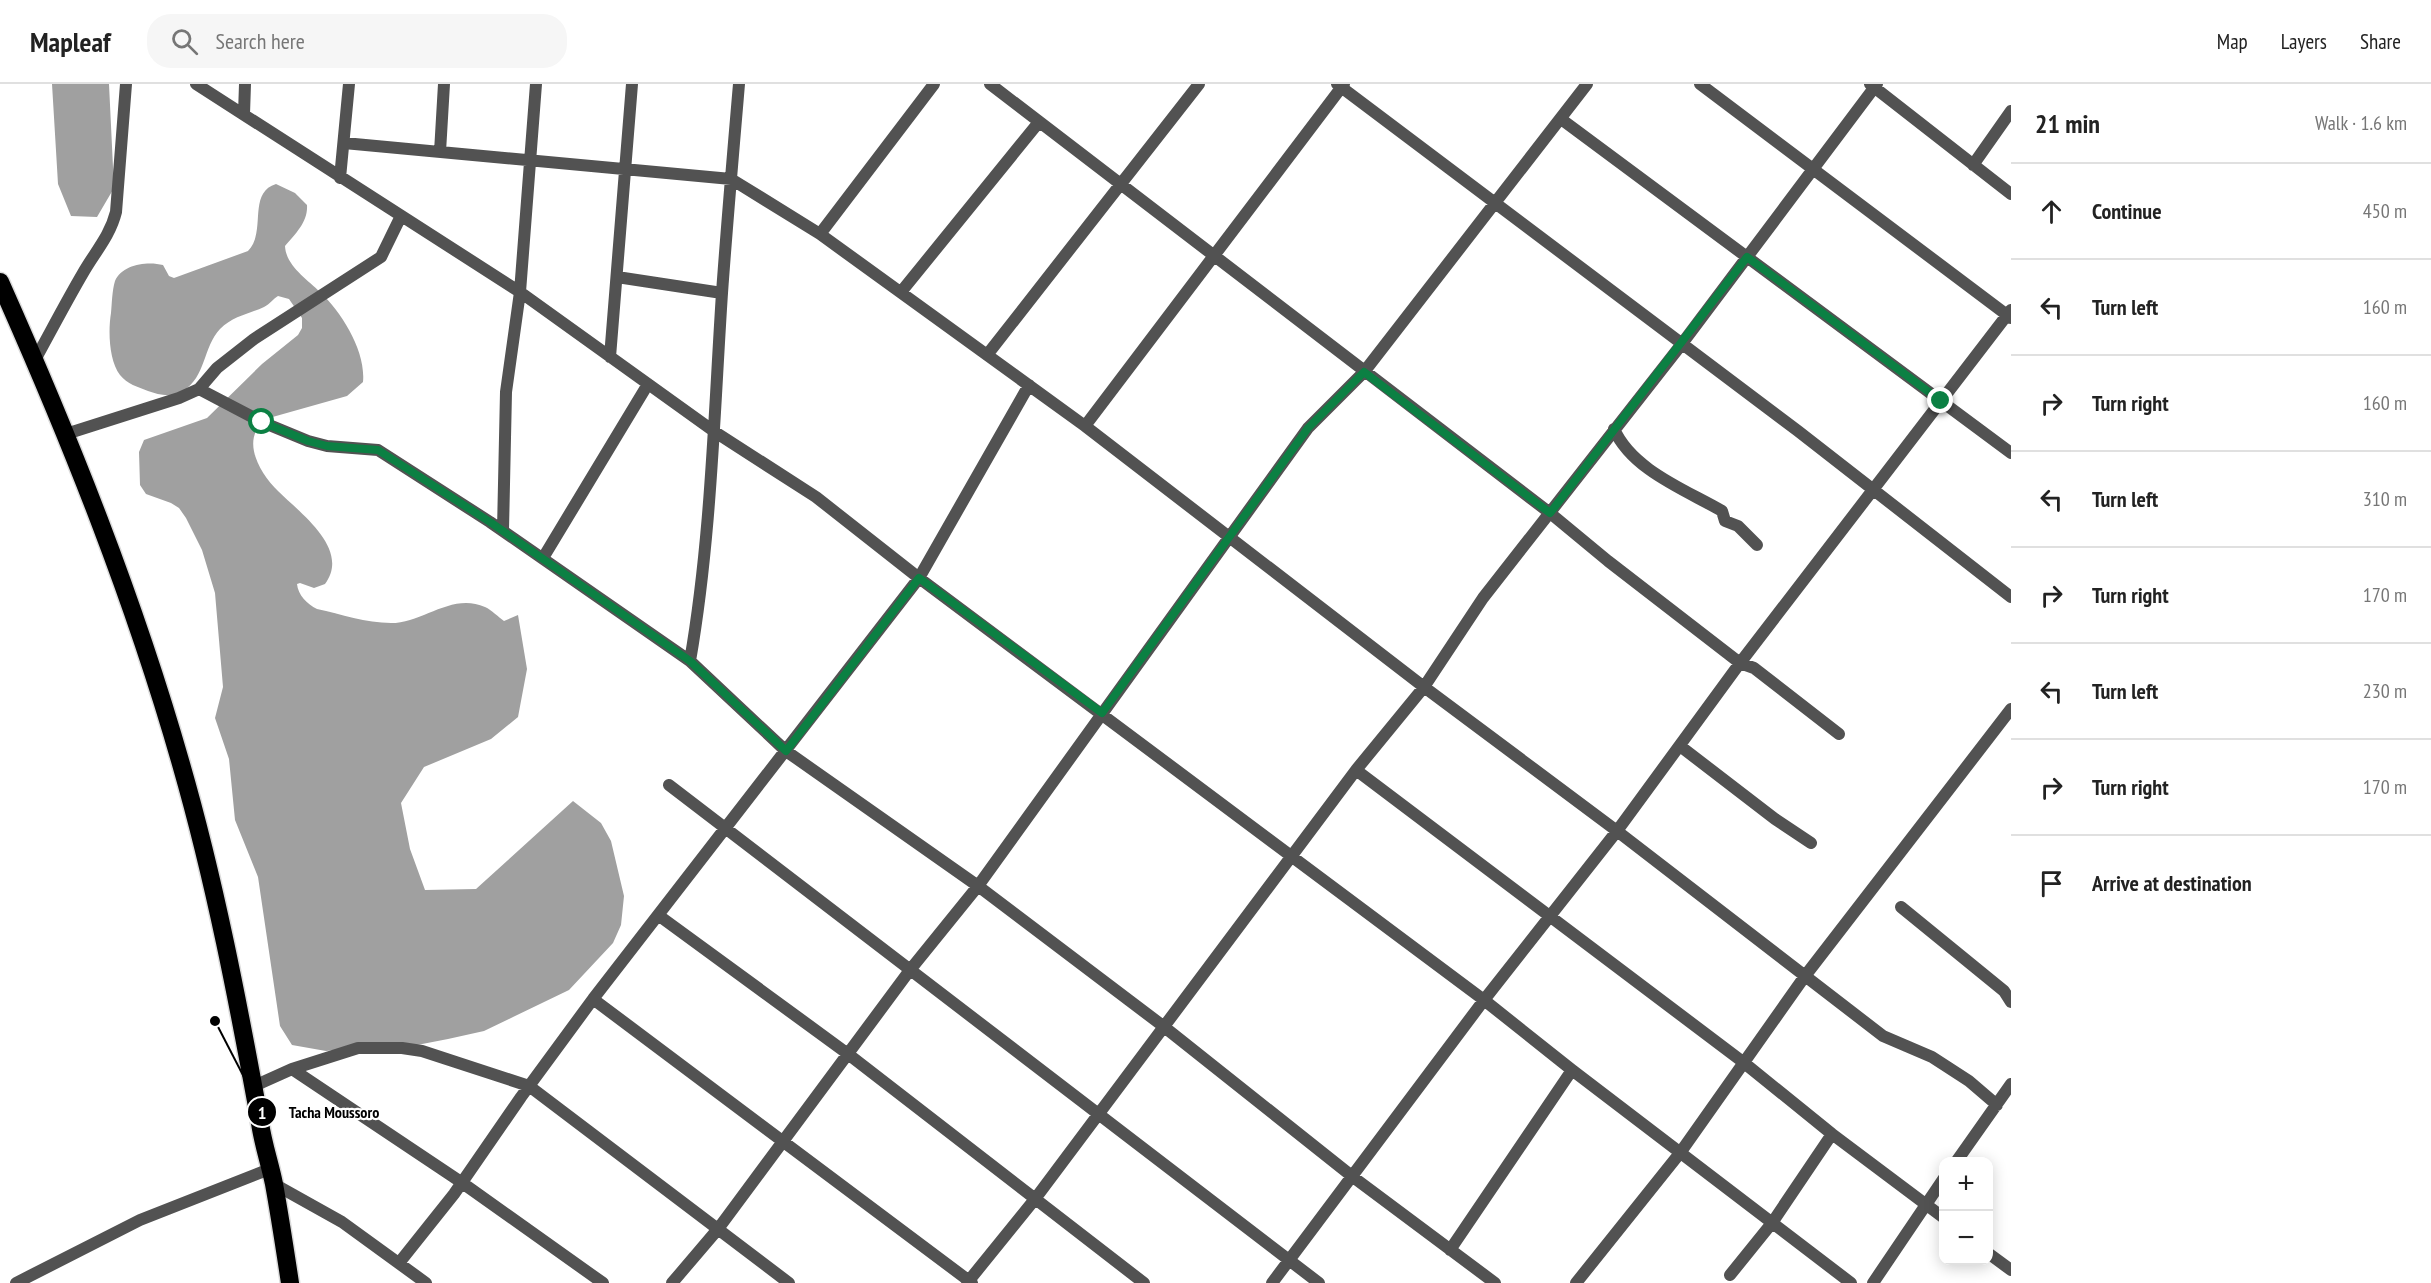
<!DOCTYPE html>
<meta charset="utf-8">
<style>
:root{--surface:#fff;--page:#f6f6f6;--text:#222;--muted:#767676;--line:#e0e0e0}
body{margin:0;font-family:"PT Sans Narrow",sans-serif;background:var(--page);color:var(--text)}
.controls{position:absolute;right:18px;bottom:18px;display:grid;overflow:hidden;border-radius:12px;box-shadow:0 3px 15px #0003}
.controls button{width:54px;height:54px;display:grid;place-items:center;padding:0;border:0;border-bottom:2px solid var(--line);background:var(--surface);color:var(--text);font:30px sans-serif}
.stop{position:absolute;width:18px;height:18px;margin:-14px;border:4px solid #0b8043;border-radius:50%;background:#fff}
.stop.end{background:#0b8043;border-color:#fff;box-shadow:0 2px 6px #0008}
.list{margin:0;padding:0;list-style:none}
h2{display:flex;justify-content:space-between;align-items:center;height:78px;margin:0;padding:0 24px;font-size:26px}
h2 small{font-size:20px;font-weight:400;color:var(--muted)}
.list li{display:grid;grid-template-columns:39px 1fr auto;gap:18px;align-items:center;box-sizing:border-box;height:96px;padding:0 24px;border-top:2px solid var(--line)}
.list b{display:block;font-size:22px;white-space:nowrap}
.list em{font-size:20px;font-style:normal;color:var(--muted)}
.icon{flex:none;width:33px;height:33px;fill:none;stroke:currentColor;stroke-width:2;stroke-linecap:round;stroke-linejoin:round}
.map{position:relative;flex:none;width:2011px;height:1199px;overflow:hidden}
header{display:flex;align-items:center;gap:36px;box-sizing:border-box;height:84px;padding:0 30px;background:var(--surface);border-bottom:2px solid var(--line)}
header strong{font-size:28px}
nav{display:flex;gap:33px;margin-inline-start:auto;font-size:21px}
.search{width:420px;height:54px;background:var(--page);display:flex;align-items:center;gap:15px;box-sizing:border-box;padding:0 21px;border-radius:24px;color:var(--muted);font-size:22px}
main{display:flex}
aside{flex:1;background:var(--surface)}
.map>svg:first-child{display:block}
.water{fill:#a0a0a0}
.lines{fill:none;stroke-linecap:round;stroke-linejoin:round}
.highway-casing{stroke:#dbdbdb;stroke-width:21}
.minor{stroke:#525252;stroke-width:12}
.highway{stroke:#000;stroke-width:18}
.route{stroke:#0b8043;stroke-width:8}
.leader{fill:none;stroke:#000;stroke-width:2}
.callout-dot{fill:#000;stroke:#fff;stroke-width:2}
.mark-label{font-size:18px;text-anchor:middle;font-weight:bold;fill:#fff}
.callout-label{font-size:16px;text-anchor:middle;font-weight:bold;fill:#000;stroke:#fff;stroke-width:4.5;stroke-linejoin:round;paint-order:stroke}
</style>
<header>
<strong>Mapleaf</strong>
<div class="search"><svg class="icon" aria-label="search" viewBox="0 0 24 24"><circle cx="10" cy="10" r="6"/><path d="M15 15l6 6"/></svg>Search here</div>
<nav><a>Map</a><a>Layers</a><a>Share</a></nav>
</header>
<main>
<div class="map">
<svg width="2011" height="1199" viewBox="0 0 2011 1199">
<rect width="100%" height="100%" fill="#fff"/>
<path class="water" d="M52 0H109L114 104 97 133 71 132 58 100Z
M276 100 295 109 307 121C308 138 296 149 285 162 286 182 307 195 320 208 342 229 366 267 363 298L347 312 269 334C238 352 259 389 278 407 300 429 351 465 325 500L314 504 300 499 297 500C298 511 307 520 317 525 341 530 366 539 391 539 423 539 452 508 485 523 492 526 498 533 504 537L518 531 527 585 518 633 491 655 424 683 401 719 410 765 425 806 476 805 573 717 601 739 611 757 624 812 621 841 613 859 569 906 484 947 448 955 417 961 362 963 326 967 292 961 280 942 258 793 235 736 229 675 215 634 223 603 215 509 202 466 186 434 179 424 171 419 146 410 140 401 139 368 144 356 207 334 262 280 298 251 302 244V234L289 215 278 212C273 215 270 220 264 223 249 230 233 232 220 245 203 263 206 293 183 307 172 314 159 311 148 307 138 303 127 300 120 291 109 277 108 247 111 229 112 219 112 207 115 197 122 180 148 177 163 181L169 192 174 194 248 167C267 148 247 109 276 100Z"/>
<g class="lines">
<defs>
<path id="highway" d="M0 198C70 355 134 515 181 680 215 798 238 918 260 1039 263 1060 270 1080 274 1100 280 1133 285 1166 290 1199"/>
</defs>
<use href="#highway" class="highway-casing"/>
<path class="minor" d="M196 0 520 208 715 348 816 413 919 494 1484 916 1572 986 1851 1199
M739 0C733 70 727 139 722 209 714 331 711 456 690 577L786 667 978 802 1163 942 1353 1093 1495 1199
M990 0 1550 429 1608 477 1740 579 1754 584 1839 650
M1337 0 1798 347 2011 513
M1700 0 2011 234
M1870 0 2011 110
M244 30 245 0
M1561 35 2011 369
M344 59 731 95 820 150 1085 342 1424 603 1617 747 1883 952 1932 973 1969 997 1997 1021
M440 68 444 0
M1973 81 2011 27
M340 94 349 0
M820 150 934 0
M617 193 722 209
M901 208 1039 38
M987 271 1199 0
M610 273 632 0
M35 276C51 247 66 218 83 189 95 168 110 152 116 128L126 0
M199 305 262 338 308 357 327 362 378 366 490 438 690 577
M1085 342 1344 0
M1614 345C1632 386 1686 406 1722 427L1725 437 1738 442 1757 461
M66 350 179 314 199 305 217 284 254 255 381 173 401 132
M503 446 506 308 520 208 536 0
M543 474 648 300
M1680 662 1775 735 1811 759
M1356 686 1743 978 1832 1050 1944 1134
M669 701 1319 1199
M1901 823 2004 907 2011 918
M658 831 848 970 1144 1199
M593 915 972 1199
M292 985 358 964H402L422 967 529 1002 789 1199
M254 1002 292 985 461 1098 603 1199
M1956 1078 2011 1000
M274 1100 342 1138 426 1199
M1450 1166 1572 986
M1988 1169 2011 1186
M399 1179 454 1110 521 1013 593 915 919 494 1029 301
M1730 1191 1772 1139 1832 1050
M16 1199 140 1136 262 1088
M672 1199 718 1145 910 886 978 802 1308 344 1364 288 1587 0
M967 1199 1035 1115 1356 686 1424 603 1483 514 1681 261 1877 0
M1272 1199 1484 916 1617 747 1740 579 2011 226
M1576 1199 1680 1069 1805 892 2011 625
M1873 1199 1944 1094"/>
<use href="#highway" class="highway"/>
</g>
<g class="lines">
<path class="route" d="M262 338 308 357 327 362 378 366 490 438 690 577 786 667 919 494 1102 629 1308 344 1364 288 1550 429 1747 173 1941 317"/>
</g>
<path class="leader" d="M215 937L262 1028"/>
<g class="callout-dot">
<circle cx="215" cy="937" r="6"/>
<circle cx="262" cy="1028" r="15"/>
</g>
<g class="mark-label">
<text x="262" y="1035">1</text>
</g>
<g class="callout-label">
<text x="334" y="1034">Tacha Moussoro</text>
</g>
</svg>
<div class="controls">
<button>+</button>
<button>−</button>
</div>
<div class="stop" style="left:262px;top:338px"></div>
<div class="stop end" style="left:1941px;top:317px"></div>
</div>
<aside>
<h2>21 min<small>Walk · 1.6 km</small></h2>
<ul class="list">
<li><svg class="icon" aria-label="ahead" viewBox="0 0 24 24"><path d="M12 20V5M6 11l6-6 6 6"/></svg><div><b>Continue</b></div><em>450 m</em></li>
<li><svg class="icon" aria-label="left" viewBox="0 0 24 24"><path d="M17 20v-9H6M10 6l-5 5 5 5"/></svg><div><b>Turn left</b></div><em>160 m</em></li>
<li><svg class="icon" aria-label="right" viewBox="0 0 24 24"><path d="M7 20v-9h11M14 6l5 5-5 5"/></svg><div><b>Turn right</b></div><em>160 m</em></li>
<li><svg class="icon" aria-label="left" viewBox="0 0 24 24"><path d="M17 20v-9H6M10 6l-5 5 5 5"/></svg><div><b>Turn left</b></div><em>310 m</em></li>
<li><svg class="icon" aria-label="right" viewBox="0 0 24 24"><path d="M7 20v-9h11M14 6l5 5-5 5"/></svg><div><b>Turn right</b></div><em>170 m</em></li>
<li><svg class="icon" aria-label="left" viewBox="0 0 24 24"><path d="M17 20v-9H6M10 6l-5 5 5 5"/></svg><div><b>Turn left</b></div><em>230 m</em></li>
<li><svg class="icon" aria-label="right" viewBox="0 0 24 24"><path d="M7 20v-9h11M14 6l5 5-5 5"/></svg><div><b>Turn right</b></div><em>170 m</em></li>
<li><svg class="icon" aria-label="arrive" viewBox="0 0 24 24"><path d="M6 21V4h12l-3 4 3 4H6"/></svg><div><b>Arrive at destination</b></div></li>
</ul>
</aside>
</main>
